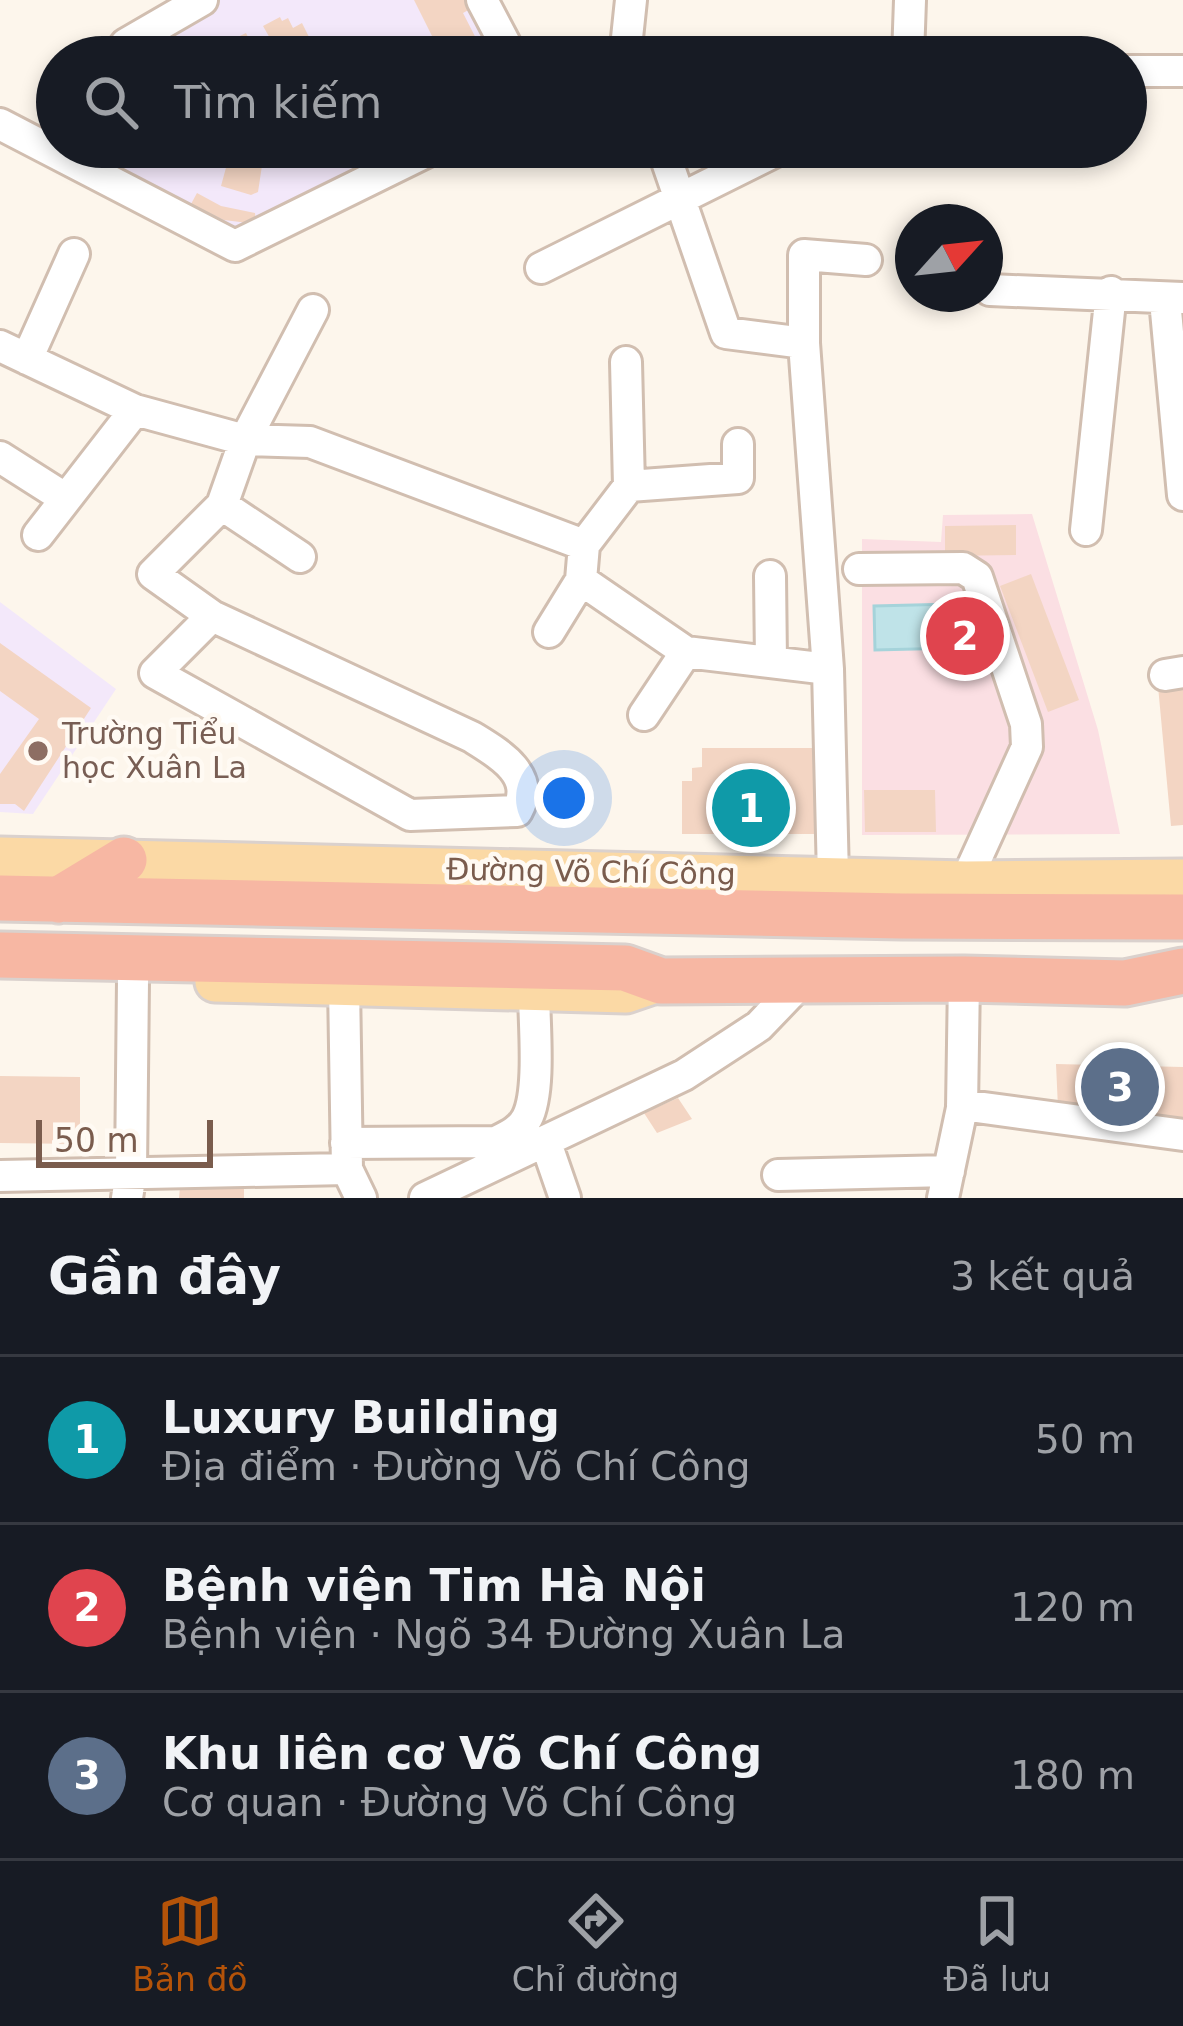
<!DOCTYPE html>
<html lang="vi">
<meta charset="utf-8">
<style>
:root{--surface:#171b24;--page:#242831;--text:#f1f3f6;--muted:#9ea1a6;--line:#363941;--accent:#b45309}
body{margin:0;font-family:"DejaVu Sans",sans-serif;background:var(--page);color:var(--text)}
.compass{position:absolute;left:895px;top:204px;width:108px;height:108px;border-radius:50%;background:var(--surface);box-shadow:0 6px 18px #0003;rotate:63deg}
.scale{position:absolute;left:36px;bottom:30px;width:177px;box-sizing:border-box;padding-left:12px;border:6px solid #7a5c4d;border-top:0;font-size:33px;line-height:42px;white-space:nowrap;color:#7a5c4d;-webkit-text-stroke:9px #fffaf3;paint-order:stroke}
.you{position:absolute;left:564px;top:798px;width:42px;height:42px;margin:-30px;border:9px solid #fff;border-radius:50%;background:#1a73e8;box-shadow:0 0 0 18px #1a73e833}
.badge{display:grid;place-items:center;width:78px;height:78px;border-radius:50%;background:var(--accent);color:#fff;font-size:39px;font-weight:700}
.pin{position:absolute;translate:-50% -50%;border:6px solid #fff;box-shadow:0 3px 12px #0006}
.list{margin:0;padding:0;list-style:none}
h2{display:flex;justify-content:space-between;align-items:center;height:156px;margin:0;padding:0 48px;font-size:51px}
h2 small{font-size:39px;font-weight:400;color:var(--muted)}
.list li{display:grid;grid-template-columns:78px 1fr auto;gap:36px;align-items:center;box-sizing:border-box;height:168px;padding:0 48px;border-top:3px solid var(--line)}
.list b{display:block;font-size:45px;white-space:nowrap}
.list p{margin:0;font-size:39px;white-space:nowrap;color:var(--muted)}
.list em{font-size:39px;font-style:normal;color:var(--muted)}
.icon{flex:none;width:66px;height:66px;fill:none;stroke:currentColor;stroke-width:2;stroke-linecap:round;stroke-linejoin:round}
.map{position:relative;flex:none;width:1183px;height:1198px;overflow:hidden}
.search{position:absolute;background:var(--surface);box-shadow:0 6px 18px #0003;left:36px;right:36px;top:36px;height:132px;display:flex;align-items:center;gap:30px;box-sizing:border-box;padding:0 42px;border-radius:66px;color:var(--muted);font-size:45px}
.sheet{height:660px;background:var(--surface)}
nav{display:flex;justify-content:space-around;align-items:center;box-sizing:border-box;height:168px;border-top:3px solid var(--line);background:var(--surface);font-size:33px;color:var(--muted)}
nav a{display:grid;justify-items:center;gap:6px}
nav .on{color:var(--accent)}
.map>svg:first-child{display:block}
.education{fill:#f3e8fa}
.medical{fill:#fbdfe3}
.water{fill:#bfe3e8;stroke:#a5d3da;stroke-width:3}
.building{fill:#f3d5c3}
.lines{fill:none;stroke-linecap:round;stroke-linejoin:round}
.minor-casing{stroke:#d1beb0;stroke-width:36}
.major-casing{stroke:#dad1cd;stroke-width:45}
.highway-casing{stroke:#dad1cd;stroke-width:51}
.minor{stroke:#fff;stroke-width:30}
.major{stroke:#fbd9a5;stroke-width:39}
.highway{stroke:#f7b7a3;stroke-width:45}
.education-dot{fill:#8d6e63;stroke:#fffaf3;stroke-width:4.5}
.labels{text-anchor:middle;stroke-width:9;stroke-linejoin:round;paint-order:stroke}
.education-label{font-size:30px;fill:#785e54;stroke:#fffaf3;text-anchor:start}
.street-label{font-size:30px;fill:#7a5c4d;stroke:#fffaf3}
</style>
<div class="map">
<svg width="1183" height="1198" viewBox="0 0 1183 1198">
<rect width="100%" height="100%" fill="#fdf6ec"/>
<path class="education" d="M212 0H474L503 57H121Z
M72 147H413L238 235Z
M0 602 116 689 33 814 0 812Z"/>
<path class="medical" d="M1032 514 1098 730 1120 834 862 835V539L941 542 943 515Z"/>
<path class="water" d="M954 604 955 648 875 650 874 606Z"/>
<path class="building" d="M414 0H469L472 8 463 13 485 56 496 50 499 57H431L440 52Z
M280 17 282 21 288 18 293 28 302 23 319 57H231L225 43 246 33 254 49 271 40 263 26Z
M74 147H118L109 165Z
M217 147H303L307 156 290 165 283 151 263 159 258 192 251 195 221 186 227 164Z
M197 193 221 206 255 213 256 224 224 220 191 204Z
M1016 525V555L945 556V526Z
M1031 574 1079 700 1048 712 1000 586Z
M0 643 91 708 24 811 15 804H0V774L39 719 0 691Z
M1183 684V825L1171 826 1158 686Z
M702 748H819L820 834H682V781H692V768L702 767Z
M864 790H935L936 832H865Z
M1056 1064 1183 1067V1123L1058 1108Z
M0 1076 80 1077V1144L0 1143Z
M678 1098 692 1119 657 1133 644 1113Z
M214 1182 244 1183V1198H179L180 1187 213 1188Z"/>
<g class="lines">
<defs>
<path id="minor" d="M482 0 512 57
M116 57 126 44 202 0
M625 57 631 0
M908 57 910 0
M1126 71H1183
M0 124 235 246 436 147
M662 147 726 333 804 343 828 669
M541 268 784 147
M990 290 1183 298
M1165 300 1183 495
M804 343V255L866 260
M0 346 135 410 245 440 310 442 584 545 581 580 686 652 828 669 833 878
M27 359 74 254
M626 362 629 486
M0 457 63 497
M222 505 300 557
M1086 530 1111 292
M38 535 135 410
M584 545 629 486 738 478V444
M859 569 963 568 977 577 1026 724 1027 747 966 881
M770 576 771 662
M212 616 472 737C498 753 537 775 517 811L410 815 155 673 212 616 153 574 222 505 245 440 313 310
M549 632 581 580
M1165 675 1183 672
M644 715 686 652
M344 985 347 1169 361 1198
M962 1105 1183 1135
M346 1143 496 1142C508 1136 520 1131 527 1118 541 1091 534 1023 534 991
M546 1143 565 1198
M778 1175 949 1171
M0 1176 347 1169
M127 1198 131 1172 133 980
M425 1198 684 1075 759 1026 804 979
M943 1198 962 1108 964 979"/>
<path id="major" d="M0 857 966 881 1183 879
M215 982 626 993 661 981"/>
<path id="highway" d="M0 898 902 916 1183 917
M58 900 124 860
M0 955 625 968 661 981 964 979 1125 983 1183 971"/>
</defs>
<use href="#minor" class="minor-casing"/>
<use href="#major" class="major-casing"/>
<use href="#highway" class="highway-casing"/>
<use href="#minor" class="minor"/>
<use href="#major" class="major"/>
<use href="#highway" class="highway"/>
</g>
<circle class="education-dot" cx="38" cy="751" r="12"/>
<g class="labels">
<g class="education-label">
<text x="62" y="744">Trường Tiểu<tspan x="62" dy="34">học Xuân La</tspan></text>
</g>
<g class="street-label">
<text transform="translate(591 872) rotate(1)" y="10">Đường Võ Chí Công</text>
</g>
</g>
</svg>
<svg class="compass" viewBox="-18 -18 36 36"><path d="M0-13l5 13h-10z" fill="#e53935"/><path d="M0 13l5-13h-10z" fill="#9ea1a6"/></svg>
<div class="scale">50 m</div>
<div class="you"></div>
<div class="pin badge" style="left:751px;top:808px;background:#0f9aa8">1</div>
<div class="pin badge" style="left:965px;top:636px;background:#e0444e">2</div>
<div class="pin badge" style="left:1120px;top:1087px;background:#5c6f8a">3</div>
<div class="search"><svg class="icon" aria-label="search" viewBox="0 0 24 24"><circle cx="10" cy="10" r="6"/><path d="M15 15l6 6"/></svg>Tìm kiếm</div>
</div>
<section class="sheet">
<h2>Gần đây<small>3 kết quả</small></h2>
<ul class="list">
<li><span class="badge" style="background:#0f9aa8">1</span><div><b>Luxury Building</b><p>Địa điểm · Đường Võ Chí Công</p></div><em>50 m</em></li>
<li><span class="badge" style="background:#e0444e">2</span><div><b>Bệnh viện Tim Hà Nội</b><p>Bệnh viện · Ngõ 34 Đường Xuân La</p></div><em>120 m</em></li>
<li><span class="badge" style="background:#5c6f8a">3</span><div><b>Khu liên cơ Võ Chí Công</b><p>Cơ quan · Đường Võ Chí Công</p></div><em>180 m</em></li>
</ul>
</section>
<nav>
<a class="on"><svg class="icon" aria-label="map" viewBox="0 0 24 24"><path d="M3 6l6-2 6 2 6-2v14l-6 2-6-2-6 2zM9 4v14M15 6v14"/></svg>Bản đồ</a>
<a><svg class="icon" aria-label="directions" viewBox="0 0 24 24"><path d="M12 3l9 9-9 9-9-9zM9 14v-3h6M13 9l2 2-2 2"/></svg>Chỉ đường</a>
<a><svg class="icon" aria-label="saved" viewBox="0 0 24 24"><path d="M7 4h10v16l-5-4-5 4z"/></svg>Đã lưu</a>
</nav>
